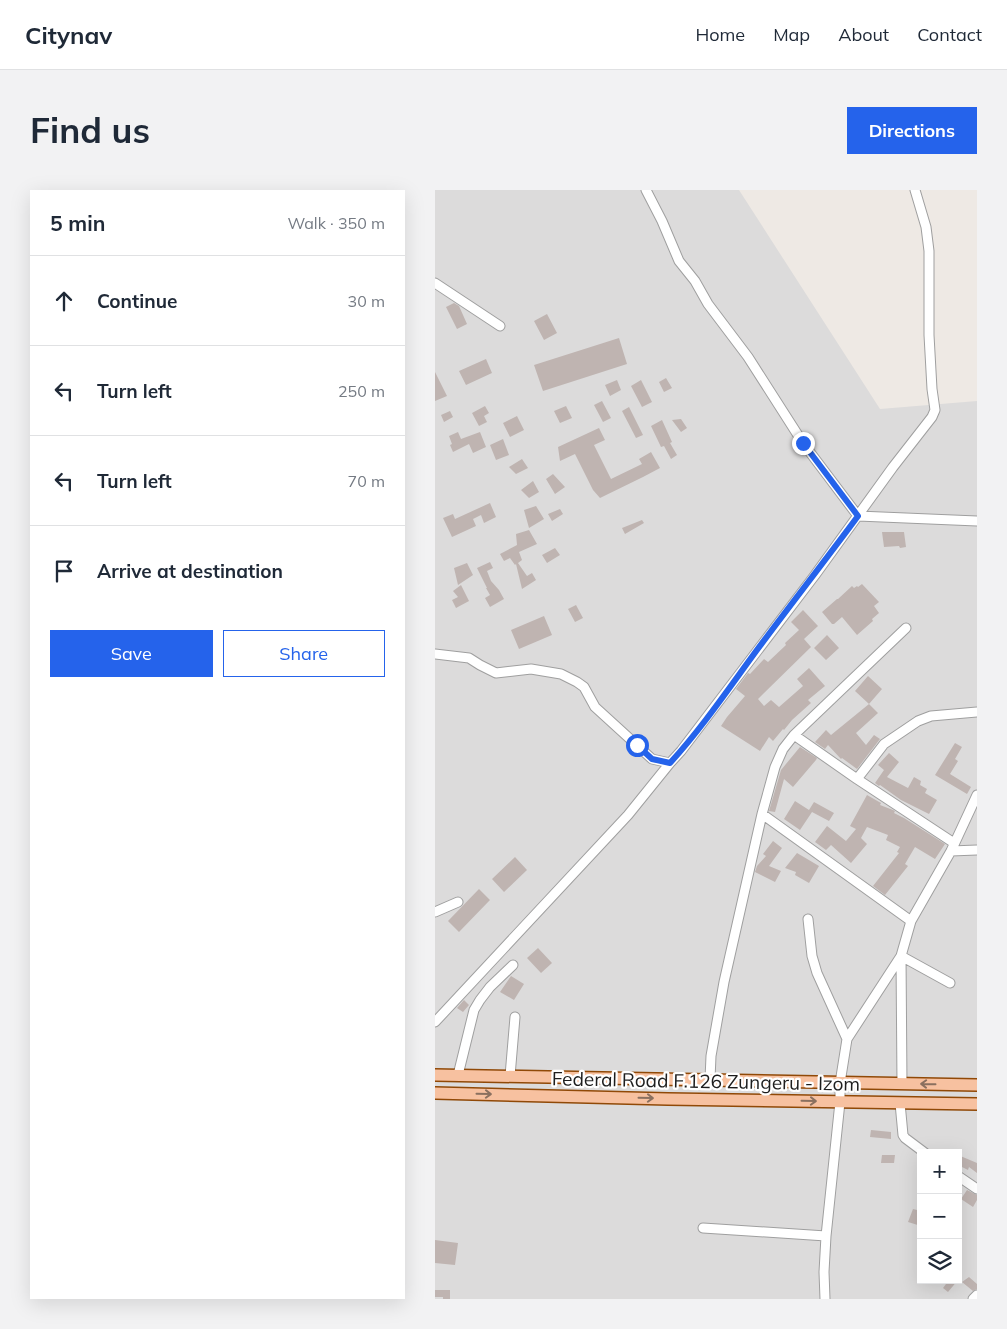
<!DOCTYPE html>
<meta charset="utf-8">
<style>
:root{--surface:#fff;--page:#f2f2f3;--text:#1f2937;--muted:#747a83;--line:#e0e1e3;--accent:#2563eb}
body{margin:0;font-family:Mulish,sans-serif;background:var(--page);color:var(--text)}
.controls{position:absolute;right:15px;bottom:15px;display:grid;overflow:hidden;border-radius:0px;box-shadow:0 5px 20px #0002}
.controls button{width:45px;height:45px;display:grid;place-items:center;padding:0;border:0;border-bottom:1px solid var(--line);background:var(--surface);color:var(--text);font:25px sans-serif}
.stop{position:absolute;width:15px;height:15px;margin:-11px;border:4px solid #2563eb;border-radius:50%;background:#fff}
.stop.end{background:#2563eb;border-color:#fff;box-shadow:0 1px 5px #0008}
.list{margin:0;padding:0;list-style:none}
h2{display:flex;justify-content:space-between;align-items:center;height:65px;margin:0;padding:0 20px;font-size:21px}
h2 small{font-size:16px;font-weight:400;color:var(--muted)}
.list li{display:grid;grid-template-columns:32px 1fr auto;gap:15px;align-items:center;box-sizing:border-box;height:90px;padding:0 20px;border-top:1px solid var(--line)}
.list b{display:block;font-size:19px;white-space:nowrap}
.list em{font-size:16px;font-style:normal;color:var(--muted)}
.actions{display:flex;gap:10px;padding:15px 20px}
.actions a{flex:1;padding:11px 0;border:1px solid var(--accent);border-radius:0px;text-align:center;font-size:18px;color:var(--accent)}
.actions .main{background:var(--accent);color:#fff}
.icon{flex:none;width:28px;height:28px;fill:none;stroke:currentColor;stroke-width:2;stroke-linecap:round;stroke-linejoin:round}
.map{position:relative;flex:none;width:542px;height:1109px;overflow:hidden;border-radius:0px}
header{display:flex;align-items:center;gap:30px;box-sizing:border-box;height:70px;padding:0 25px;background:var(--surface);border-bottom:1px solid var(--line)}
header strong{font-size:24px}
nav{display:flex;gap:28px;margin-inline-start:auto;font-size:18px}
.intro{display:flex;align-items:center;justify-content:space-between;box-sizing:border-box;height:120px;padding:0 30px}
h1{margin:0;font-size:35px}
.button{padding:12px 22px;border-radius:0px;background:var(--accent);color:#fff;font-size:18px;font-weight:700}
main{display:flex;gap:30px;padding:0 30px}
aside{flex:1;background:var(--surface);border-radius:0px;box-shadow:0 5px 20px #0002}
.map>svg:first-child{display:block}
.residential{fill:#dcdbdb;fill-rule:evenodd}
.building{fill:#bfb4b1}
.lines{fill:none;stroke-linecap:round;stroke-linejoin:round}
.minor-casing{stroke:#9f9f9f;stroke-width:11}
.major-casing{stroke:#904907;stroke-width:14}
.minor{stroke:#fff;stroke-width:9}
.major{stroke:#f7c1a0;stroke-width:11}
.oneway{stroke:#8a705f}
.route{stroke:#2563eb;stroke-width:6}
.labels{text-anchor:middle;stroke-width:4.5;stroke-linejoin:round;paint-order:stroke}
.street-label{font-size:19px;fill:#1e1e1e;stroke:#fff}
</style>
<header>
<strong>Citynav</strong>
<nav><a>Home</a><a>Map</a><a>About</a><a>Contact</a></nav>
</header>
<div class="intro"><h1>Find us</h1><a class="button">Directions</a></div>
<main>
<aside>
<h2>5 min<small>Walk · 350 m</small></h2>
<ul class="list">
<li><svg class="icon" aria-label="ahead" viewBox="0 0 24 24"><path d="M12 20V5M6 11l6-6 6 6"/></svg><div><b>Continue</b></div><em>30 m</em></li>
<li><svg class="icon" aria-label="left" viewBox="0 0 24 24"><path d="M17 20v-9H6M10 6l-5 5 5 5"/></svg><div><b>Turn left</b></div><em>250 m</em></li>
<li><svg class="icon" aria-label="left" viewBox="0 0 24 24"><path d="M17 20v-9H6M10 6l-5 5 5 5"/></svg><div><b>Turn left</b></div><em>70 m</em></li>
<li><svg class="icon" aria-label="arrive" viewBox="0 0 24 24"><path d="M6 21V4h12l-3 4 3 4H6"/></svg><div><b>Arrive at destination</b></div></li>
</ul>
<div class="actions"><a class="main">Save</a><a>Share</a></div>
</aside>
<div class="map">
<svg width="542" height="1109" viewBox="0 0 542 1109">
<rect width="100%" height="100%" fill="#eee9e4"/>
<path class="residential" d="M0 0H304L445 219 542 211V1109H0ZM486 963H523V1090H486Z"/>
<path class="building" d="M19 113 24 116 32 134 22 139 11 117Z
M112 124 122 143 109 150 99 131Z
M184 148 192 174 108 201 99 175Z
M51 169 57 183 31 195 24 181Z
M0 182 12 206 0 211Z
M231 188 237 198 229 202 224 192Z
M182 190 186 200 175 206 170 195Z
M206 190 217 212 207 217 196 196Z
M167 211 176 228 168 232 159 215Z
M50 216 54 223 49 226 52 232 44 236 37 223Z
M131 216 137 228 125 233 119 221Z
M194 217 208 245 201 248 187 221Z
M15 221 18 227 9 232 6 225Z
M82 226 89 240 75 247 68 233Z
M246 229 252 238 246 242 237 230Z
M227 230 237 252 235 253 242 265 236 269 229 256 226 257 216 236Z
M164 238 170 250 159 255 176 289 207 274 204 269 216 262 225 278 208 287 165 308 158 300 140 264 125 271 123 257Z
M23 242 26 249 45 242 51 257 38 263 34 254 18 262 15 255 17 254 14 246Z
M68 249 74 265 61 270 55 255Z
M87 269 93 278 81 284 74 277Z
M118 284 130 297 120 304 111 289Z
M98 291 104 302 94 308 86 300Z
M55 313 61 327 49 333 46 325 38 329 41 336 17 347 8 328 18 324 20 329Z
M101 316 109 329 94 338 89 320Z
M125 319 128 324 117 331 113 324Z
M207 330 209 333 190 344 187 338Z
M94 340 102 354 84 362 87 370 83 373 92 386 97 383 101 390 87 399 81 374 80 375 75 368 69 371 65 364 82 355 81 344Z
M447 342H469L471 357 465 358 464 356 449 357Z
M120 358 125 365 112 373 107 365Z
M55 372 58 378 52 381 56 391 64 400 69 409 55 417 50 408 55 405 51 398H52L42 378Z
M32 373 38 385 23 395 19 378Z
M427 394 444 412 439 416 444 423 437 429 438 431 422 445 407 427 399 434H397L387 422 402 409H403L417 396 419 398 422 396 423 397Z
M26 395 34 411 21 418 17 410 23 407 18 401Z
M141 415 148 428 140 432 133 419Z
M368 420 383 436 369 449 376 457 323 509 329 516 336 510 344 517 368 496 362 489 374 478 390 496 373 510 376 513 357 530 349 540 348 539 338 551 334 547 325 561 286 536 292 527 310 506 301 499 313 483 315 484 329 469 333 472 351 455 350 453 364 440 356 432Z
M109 426 117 445 84 459 76 440Z
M392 445 404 458 391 470 379 458Z
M433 486 447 499 434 514 420 501Z
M434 514 443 523 421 543 431 555 439 545 445 549 422 579 407 568 406 569 393 555 390 559 380 552 391 540 396 545Z
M520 553 527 557 520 569 523 571 515 584 536 597 532 604 500 585Z
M365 557 382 568 381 570 358 597 349 589 340 622 334 621 346 580Z
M454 563 464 572 452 587 473 598 479 587 486 591 485 595 492 599 490 603 502 610 494 624 466 610 445 595 444 596 440 593 449 580 443 575Z
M432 605 446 613 445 615 458 620 460 621 459 623 469 628 510 654 500 669 480 657 470 674 473 676 450 705 438 696 464 663 462 662 465 657 451 650 453 645 432 637 426 648 432 654 416 673 396 655 391 660 380 652 392 636 411 651 421 639 415 636Z
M360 611 374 620 379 612 399 623 394 631 377 622 365 640 349 629Z
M338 651 347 658 334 676 346 681 340 692 320 682 322 676 331 666 328 664Z
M362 663 384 676 374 693 360 685 361 682 350 678Z
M80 667 92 680 69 702 57 689Z
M44 699 55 710 24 742 13 731Z
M103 758 117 773 106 783 92 768Z
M76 786 89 794 79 810 65 802Z
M29 810 34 815 28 822 22 818Z
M436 940 456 942V949L435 947Z
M447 965H460L459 973H446Z
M523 965 542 973V983L534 977 533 980 523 975Z
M532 1000 542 1005V1010L538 1017 526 1009Z
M478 1019 486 1021V1036L473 1032Z
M0 1050 23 1053 20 1075 0 1073Z
M534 1087 542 1094V1099L538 1101 527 1092Z
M514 1090H523L513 1102 508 1098Z
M0 1100H15V1109H8V1107H0Z"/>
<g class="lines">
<defs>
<path id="minor" d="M211 0 227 31 244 71 260 91 273 114 313 167 368 253 423 326 542 331
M0 93 65 136
M0 464 34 468 45 475 61 483 96 479 126 484 142 492 149 497 160 517 217 569 235 573
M359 545 422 589 519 653
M422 589 449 554 483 531 496 526 542 522
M327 624 476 731
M516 661 542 660
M0 722 23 712
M373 729 377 766 382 783 412 849
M0 832 193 625 235 573 246 561 380 385 458 277 497 227 500 220 497 199 494 145V61L491 37 480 0
M23 885 39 820 45 810 55 797 78 775
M75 886 80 827
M275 889 276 866 289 792 327 624 340 577 348 559 359 545 471 438
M467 894 466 766 515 793
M465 913 468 945 470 948 490 963
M523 986 542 999
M268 1038 391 1046
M390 1109 389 1082 391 1046 405 912V893L412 849 466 766 476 731 516 661 542 605
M538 1109 542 1105"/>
<path id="major" d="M0 885 542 895
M0 903 233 909 542 914"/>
</defs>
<use href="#minor" class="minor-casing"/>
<use href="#major" class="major-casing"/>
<use href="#minor" class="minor"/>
<use href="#major" class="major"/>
</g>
<defs><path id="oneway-shaft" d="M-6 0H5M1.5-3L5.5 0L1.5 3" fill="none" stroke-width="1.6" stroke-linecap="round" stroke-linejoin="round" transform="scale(1.25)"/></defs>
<g class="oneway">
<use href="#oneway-shaft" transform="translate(493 894) rotate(-179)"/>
<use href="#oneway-shaft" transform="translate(49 904) rotate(1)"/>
<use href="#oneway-shaft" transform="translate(211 908) rotate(1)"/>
<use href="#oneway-shaft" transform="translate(374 911) rotate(1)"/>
</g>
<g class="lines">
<path class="route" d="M202 555 217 569 235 573C266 539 292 501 319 464 353 418 389 372 423 326L368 253"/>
</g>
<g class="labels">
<g class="street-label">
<text transform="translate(271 891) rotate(1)" y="7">Federal Road F.126 Zungeru - Izom</text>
</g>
</g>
</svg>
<div class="controls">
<button>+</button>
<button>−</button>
<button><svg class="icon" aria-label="layers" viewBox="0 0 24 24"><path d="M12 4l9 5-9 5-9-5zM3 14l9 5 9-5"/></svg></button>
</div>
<div class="stop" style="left:202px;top:555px"></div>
<div class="stop end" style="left:368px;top:253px"></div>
</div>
</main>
